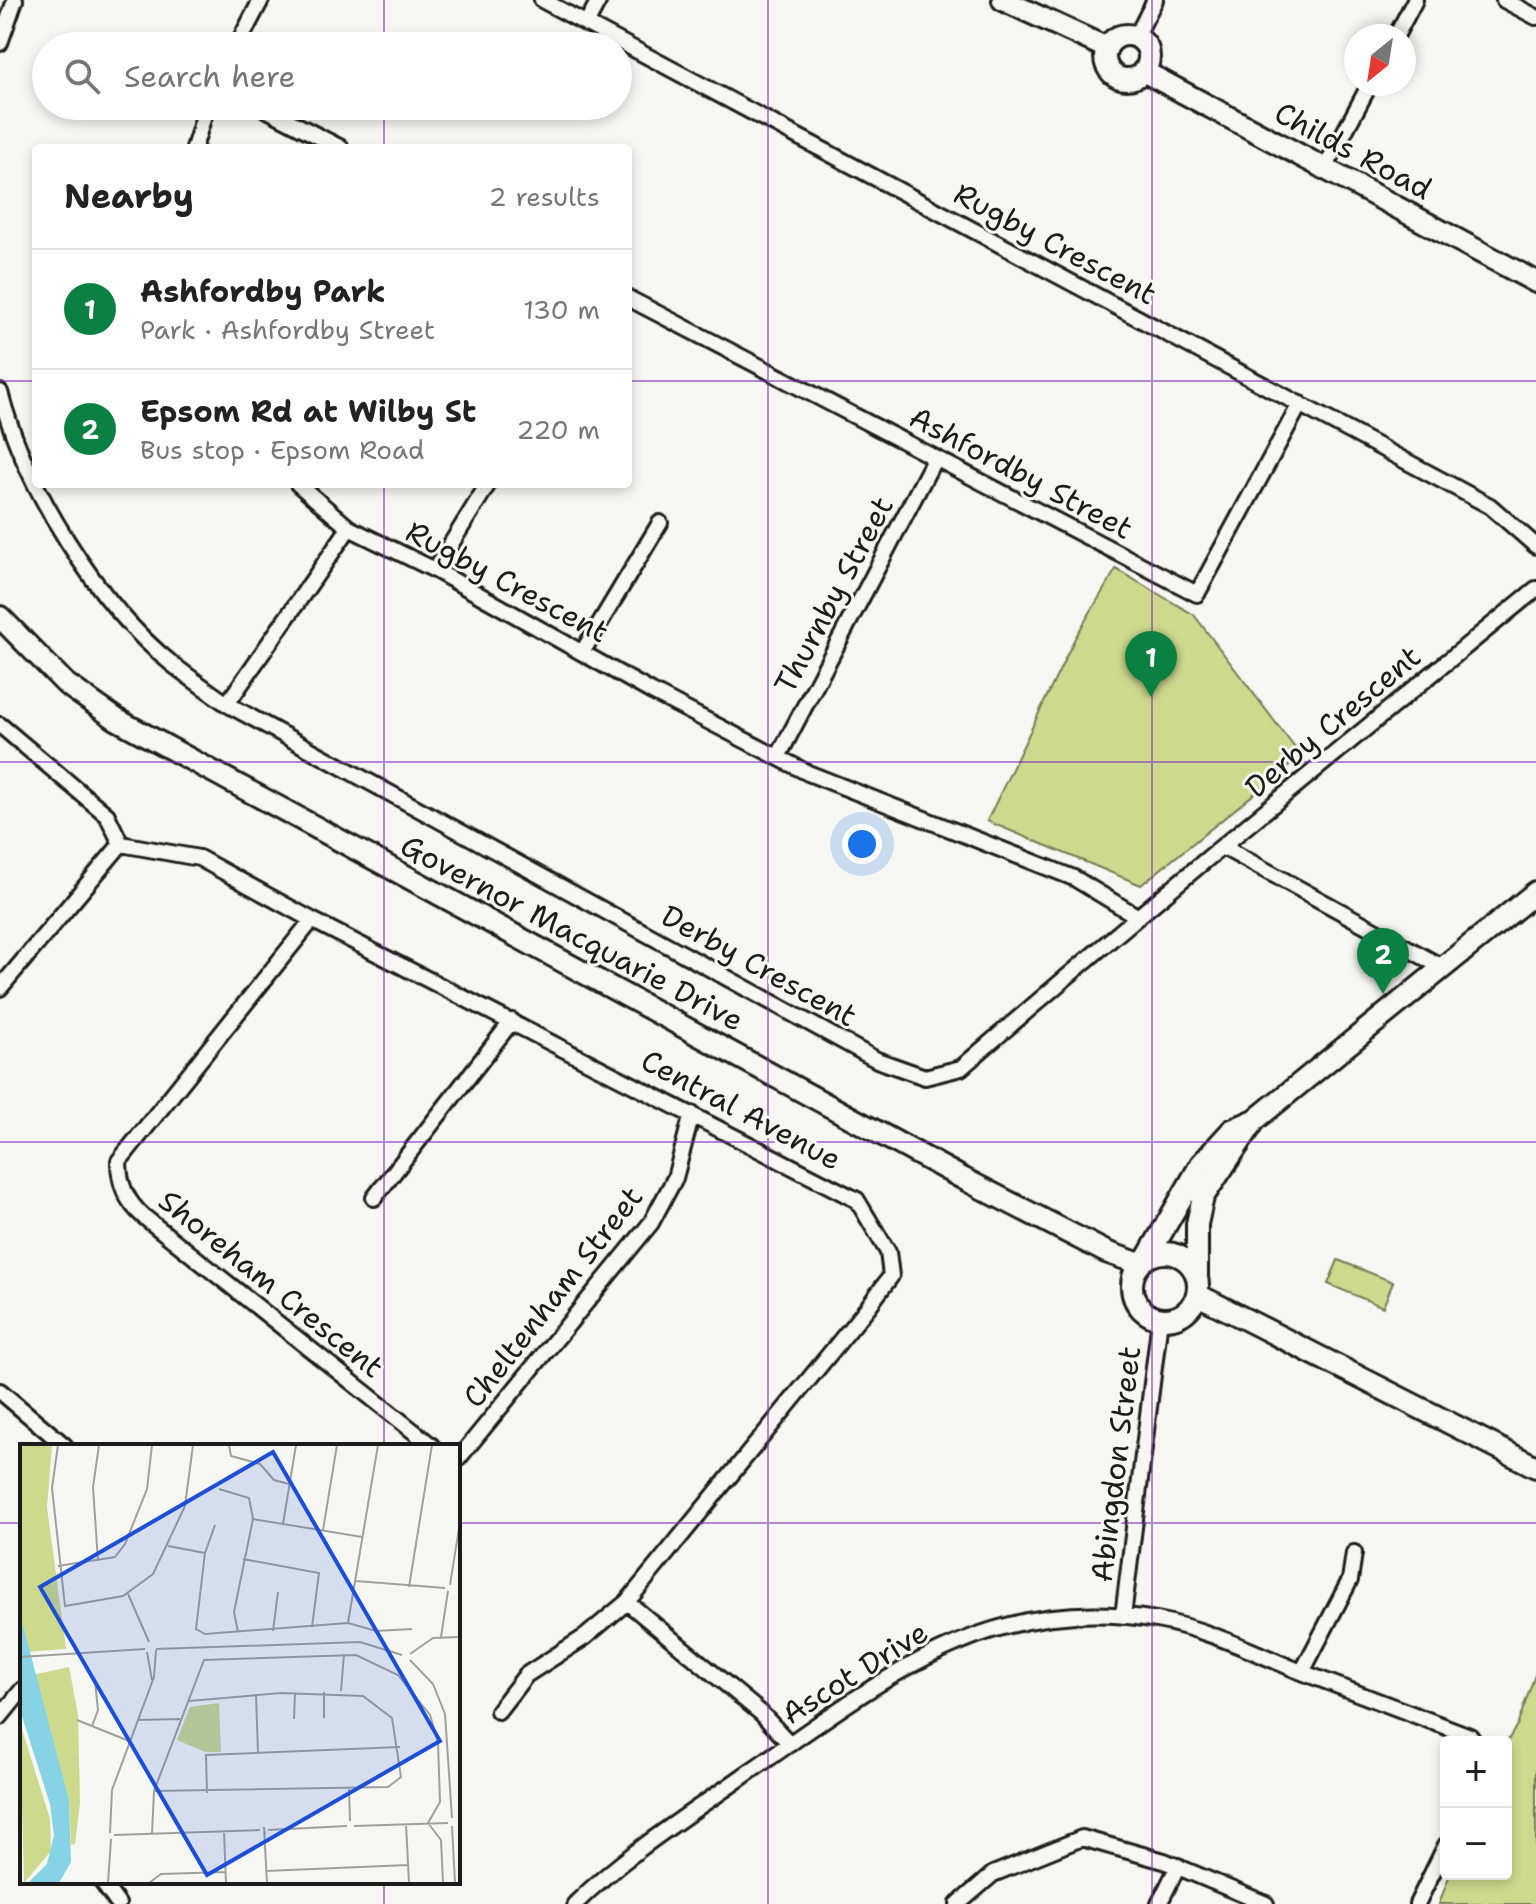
<!DOCTYPE html>
<meta charset="utf-8">
<style>
:root{--surface:#fff;--page:#f6f6f6;--text:#222;--muted:#767676;--line:#e0e0e0;--accent:#0b8043}
body{margin:0;font-family:"Shantell Sans",sans-serif;background:var(--page);color:var(--text)}
.controls{position:absolute;right:24px;bottom:24px;display:grid;overflow:hidden;border-radius:8px;box-shadow:0 4px 12px #0003}
.controls button{width:72px;height:72px;display:grid;place-items:center;padding:0;border:0;border-bottom:2px solid var(--line);background:var(--surface);color:var(--text);font:40px sans-serif}
.compass{position:absolute;left:1344px;top:24px;width:72px;height:72px;border-radius:50%;background:var(--surface);box-shadow:0 4px 12px #0003;rotate:210deg}
.you{position:absolute;left:862px;top:844px;width:28px;height:28px;margin:-20px;border:6px solid #fff;border-radius:50%;background:#1a73e8;box-shadow:0 0 0 12px #1a73e833}
.badge{display:grid;place-items:center;width:52px;height:52px;border-radius:50%;background:var(--accent);color:#fff;font-size:26px;font-weight:700}
.pin{position:absolute;translate:-50% -66px;filter:drop-shadow(0 2px 4px #0008)}
.pin::after{content:'';position:absolute;top:42px;width:28px;height:24px;background:inherit;clip-path:polygon(0 0,100% 0,50% 100%)}
.list{margin:0;padding:0;list-style:none}
h2{display:flex;justify-content:space-between;align-items:center;height:104px;margin:0;padding:0 32px;font-size:34px}
h2 small{font-size:26px;font-weight:400;color:var(--muted)}
.list li{display:grid;grid-template-columns:52px 1fr auto;gap:24px;align-items:center;box-sizing:border-box;height:120px;padding:0 32px;border-top:2px solid var(--line)}
.list b{display:block;font-size:30px;white-space:nowrap}
.list p{margin:0;font-size:26px;white-space:nowrap;color:var(--muted)}
.list em{font-size:26px;font-style:normal;color:var(--muted)}
.icon{flex:none;width:44px;height:44px;fill:none;stroke:currentColor;stroke-width:2;stroke-linecap:round;stroke-linejoin:round}
.map{position:relative;flex:none;width:1536px;height:1904px;overflow:hidden}
.search{position:absolute;background:var(--surface);box-shadow:0 4px 12px #0003;left:32px;top:32px;width:600px;height:88px;display:flex;align-items:center;gap:20px;box-sizing:border-box;padding:0 28px;border-radius:44px;color:var(--muted);font-size:30px}
.panel{position:absolute;background:var(--surface);box-shadow:0 4px 12px #0003;left:32px;top:144px;width:600px;height:344px;border-radius:8px}
.map>svg:first-child{display:block}
.green{fill:#cdda8d;stroke:#747b54;stroke-width:2}
.lines{fill:none;stroke-linecap:round;stroke-linejoin:round}
.street-casing{stroke:#1c1c1c;stroke-width:20}
.secondary-casing{stroke:#1c1c1c;stroke-width:26}
.street{stroke:#f6f6f2;stroke-width:14}
.secondary{stroke:#f6f6f2;stroke-width:20}
.grid{fill:none;stroke:#7b2cbf;stroke-width:2;stroke-opacity:0.55}
.labels{text-anchor:middle;stroke-width:6;stroke-linejoin:round;paint-order:stroke}
.street-label{font-size:30px;fill:#1c1c1c;stroke:#f6f6f2}
.inset-road{fill:none;stroke:#9f9f9c;stroke-width:2}
.view{fill:#1d4ed8;fill-opacity:0.15;stroke:#1d4ed8;stroke-width:4}
.inset-edge{fill:none;stroke:#1c1c1c;stroke-width:4}
</style>
<div class="map">
<svg width="1536" height="1904" viewBox="0 0 1536 1904">
<rect width="100%" height="100%" fill="#f6f6f2"/>
<filter id="ink" filterUnits="userSpaceOnUse"><feTurbulence type="fractalNoise" baseFrequency=".0125" numOctaves="2"/><feDisplacementMap in="SourceGraphic" scale="16" xChannelSelector="R" yChannelSelector="G"/><feConvolveMatrix kernelMatrix="1 2 1 2 8 2 1 2 1" color-interpolation-filters="sRGB"/></filter>
<g filter="url(#ink)">
<path class="green" d="M1116 569 1194 615 1301 756 1141 885 987 821 1075 638Z
M1338 1260 1393 1282 1383 1307 1328 1284Z
M1536 1672V1904H1439L1450 1874H1506V1744L1518 1723Z"/>
<g class="lines">
<defs>
<path id="street" d="M542 0 1490 506 1536 546
M1504 0 1536 17
M586 24 599 0
M1396 36 1415 0
M1136 37 1155 0
M0 43 15 0
M237 46 261 0
M260 106 341 148
M194 148 207 106
M1324 170 1370 84
M628 298 1197 594 1300 404
M0 392C24 485 97 604 172 664 190 678 209 691 227 704L877 1060 925 1077 961 1068C1149 904 1343 747 1536 589
M298 484 349 528 435 570 652 692 808 773 1074 878 1135 915
M435 570 488 484
M583 651 660 523
M227 704 349 528
M0 725 107 815 121 844
M778 757 935 458
M121 844 199 858 312 920 857 1200 888 1252 891 1276 868 1307 627 1602 585 1637 526 1675 498 1711
M1223 847 1442 967
M312 920 119 1161C119 1184 126 1201 143 1216L432 1446
M0 988 121 844
M374 1198 512 1021
M0 1391 65 1446
M458 1459 651 1223 675 1178 692 1114
M627 1602 761 1713 790 1744
M1123 1616 1160 1319
M1302 1672 1350 1580 1354 1553
M0 1717 22 1690
M102 1882 118 1904
M575 1904C627 1853 690 1814 749 1772 880 1682 986 1591 1157 1620 1207 1629 1253 1652 1299 1671 1356 1693 1413 1714 1470 1736L1474 1742
M958 1904 993 1874 1082 1838 1164 1861 1266 1904
M1159 1904 1178 1866
M1417 1904 1446 1845"/>
<path id="secondary" d="M1003 0 1107 48
M1105 57a22 22 0 1 1 44 0a22 22 0 1 1-44 0Z
M1143 71 1536 282
M0 617 66 684 116 719 964 1179 1106 1252 1140 1264
M1132 1286a33 33 0 1 1 66 0a33 33 0 1 1-66 0Z
M1147 1258 1201 1164 1232 1130 1255 1120 1536 892
M1197 1275V1224L1203 1197 1255 1120
M1198 1295 1536 1467"/>
</defs>
<use href="#street" class="street-casing"/>
<use href="#secondary" class="secondary-casing"/>
<use href="#street" class="street"/>
<use href="#secondary" class="secondary"/>
</g>
</g>
<path class="grid" d="M384 0V46M768 0V1904M1152 0V1904M384 106V148M0 381H36M628 381H1536M384 484V1446M0 762H1536M0 1142H1536M0 1523H22M458 1523H1536M384 1882V1904"/>
<g class="labels">
<g class="street-label">
<text transform="translate(1353 151) rotate(28)" y="10">Childs Road</text>
<text transform="translate(1055 244) rotate(28)" y="10">Rugby Crescent</text>
<text transform="translate(1021 473) rotate(28)" y="10">Ashfordby Street</text>
<text transform="translate(507 582) rotate(28)" y="10">Rugby Crescent</text>
<text transform="translate(834 595) rotate(-62)" y="10">Thurnby Street</text>
<text transform="translate(1333 722) rotate(-40)" y="10">Derby Crescent</text>
<text transform="translate(572 933) rotate(28)" y="10">Governor Macquarie Drive</text>
<text transform="translate(759 966) rotate(29)" y="10">Derby Crescent</text>
<text transform="translate(741 1110) rotate(28)" y="10">Central Avenue</text>
<text transform="translate(271 1284) rotate(39)" y="10">Shoreham Crescent</text>
<text transform="translate(553 1297) rotate(-52)" y="10">Cheltenham Street</text>
<text transform="translate(1116 1464) rotate(-83)" y="10">Abingdon Street</text>
<text transform="translate(855 1673) rotate(-32)" y="10">Ascot Drive</text>
</g>
</g>
<g transform="translate(20 1444)">
<rect width="440" height="440" fill="#f6f6f2"/>
<path d="M0 1H32L27 63 46 205 7 208 0 170ZM49 223 58 271 60 359 55 400 51 401 49 356 12 231ZM199 259 201 308H185L157 296 170 263ZM0 279 30 375 31 407 4 439Z" fill="#cdda8d"/>
<path d="M0 170 49 356 51 418 39 439H8L27 420 34 391 30 360 0 266Z" fill="#85d3e4"/>
<path class="inset-road" d="M38 1 32 44 45 162 103 152 133 130 165 62 173 1M209 1 211 12 240 20 254 36 269 40M199 45 229 54 233 75M233 75 342 93M263 80 276 1M195 81 185 109 176 185 185 190 328 179M303 86 317 1M148 102 185 109M223 115 299 129 292 183M78 117 73 43 79 1M38 122 95 113 105 100 127 45 132 1M336 137 425 144M430 141 440 78M389 143 412 1M108 150 129 198M328 179 358 1M328 179 356 187 392 185M253 187 258 148M218 188 214 168 233 75M421 193 428 147M136 205 340 198 382 211M127 208 132 236M390 210 413 194 440 193M0 213 125 205M390 216 413 240 425 270 432 374M321 247 324 210M236 250 238 309M304 274V248M274 275 275 249M57 276 109 297M117 276 160 275M72 282 78 266 75 237M329 345 330 377M134 347 368 343 381 333 372 274 343 252 261 249 169 257M187 349 186 311 380 303M386 380 389 439M334 382 428 379M432 382 435 439M248 386 327 382M204 387 206 439M90 389 92 346 134 233 136 206M132 390 134 347 184 216 336 211 378 231 410 271 418 298 420 358 408 379 421 396 423 439M94 391 240 386M245 391 244 383 247 439M246 427 388 421M88 439 91 395M129 439 141 430 206 428"/>
<path class="view" d="M253 8 420 297 187 431 20 143Z"/>
<rect width="440" height="440" class="inset-edge"/>
</g>
</svg>
<div class="controls">
<button>+</button>
<button>−</button>
</div>
<svg class="compass" viewBox="-18 -18 36 36"><path d="M0-13l5 13h-10z" fill="#e53935"/><path d="M0 13l5-13h-10z" fill="#767676"/></svg>
<div class="you"></div>
<div class="pin badge" style="left:1151px;top:697px">1</div>
<div class="pin badge" style="left:1383px;top:994px">2</div>
<div class="search"><svg class="icon" aria-label="search" viewBox="0 0 24 24"><circle cx="10" cy="10" r="6"/><path d="M15 15l6 6"/></svg>Search here</div>
<section class="panel">
<h2>Nearby<small>2 results</small></h2>
<ul class="list">
<li><span class="badge">1</span><div><b>Ashfordby Park</b><p>Park · Ashfordby Street</p></div><em>130 m</em></li>
<li><span class="badge">2</span><div><b>Epsom Rd at Wilby St</b><p>Bus stop · Epsom Road</p></div><em>220 m</em></li>
</ul>
</section>
</div>
